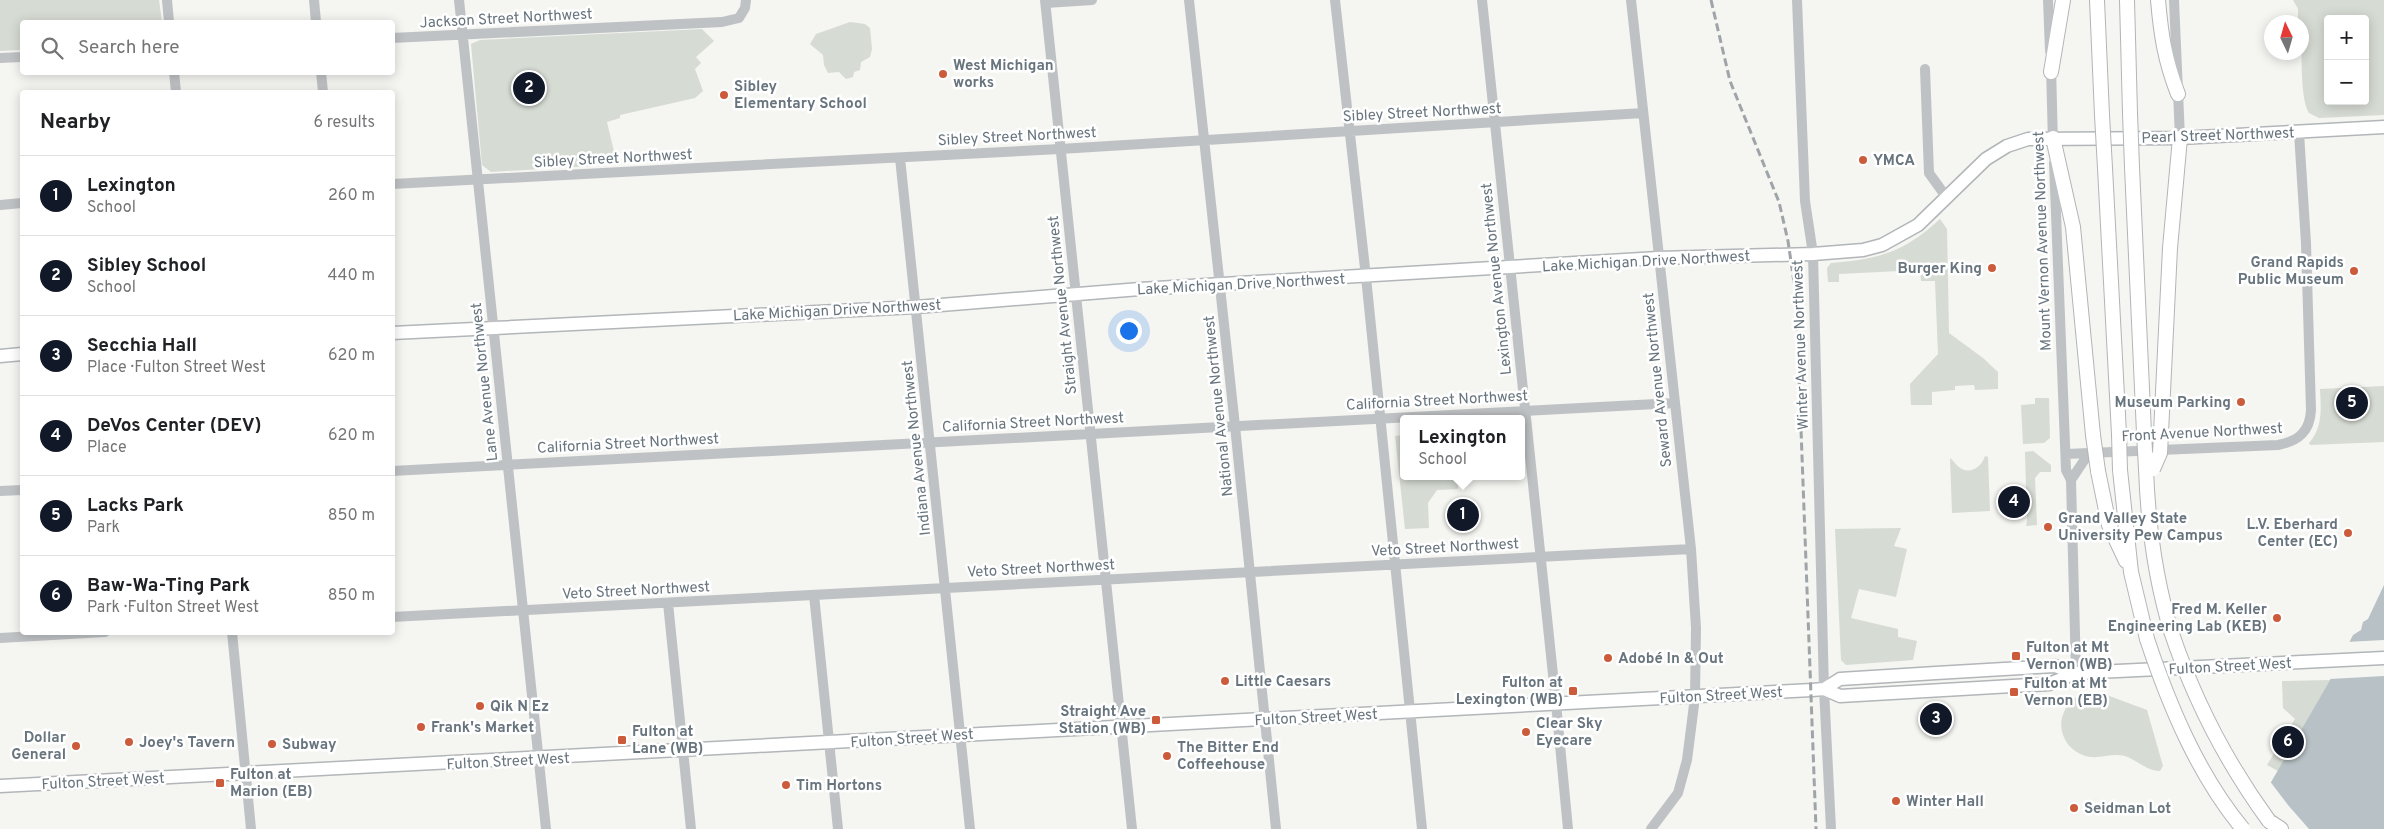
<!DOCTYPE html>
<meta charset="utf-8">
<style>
:root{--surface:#fff;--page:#f6f6f6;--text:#202124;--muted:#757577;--line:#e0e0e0;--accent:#111827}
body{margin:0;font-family:Overpass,sans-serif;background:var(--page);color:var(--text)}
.controls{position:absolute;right:15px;top:15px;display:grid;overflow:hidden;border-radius:5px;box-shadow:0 2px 12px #0003}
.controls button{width:45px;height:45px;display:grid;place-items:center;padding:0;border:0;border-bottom:1px solid var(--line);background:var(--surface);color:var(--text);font:25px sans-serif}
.compass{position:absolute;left:2264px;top:15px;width:45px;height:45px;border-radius:50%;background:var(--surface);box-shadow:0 2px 12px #0003;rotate:355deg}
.you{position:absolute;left:1128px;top:330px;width:18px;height:18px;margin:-12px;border:4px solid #fff;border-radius:50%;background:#1a73e8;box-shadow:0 0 0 8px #1a73e833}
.badge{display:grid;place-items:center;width:32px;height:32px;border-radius:50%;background:var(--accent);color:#fff;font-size:16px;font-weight:700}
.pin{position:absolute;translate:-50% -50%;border:2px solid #fff;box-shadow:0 1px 5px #0006}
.popup{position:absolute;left:1400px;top:415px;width:125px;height:65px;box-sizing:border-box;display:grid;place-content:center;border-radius:5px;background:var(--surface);filter:drop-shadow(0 1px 4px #0005);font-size:16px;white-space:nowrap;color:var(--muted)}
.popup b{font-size:19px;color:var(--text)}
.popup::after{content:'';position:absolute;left:50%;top:100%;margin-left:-10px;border:10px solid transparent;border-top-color:var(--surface)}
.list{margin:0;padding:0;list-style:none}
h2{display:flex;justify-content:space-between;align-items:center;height:65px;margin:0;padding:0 20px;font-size:21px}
h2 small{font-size:16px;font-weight:400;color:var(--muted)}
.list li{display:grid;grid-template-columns:32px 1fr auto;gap:15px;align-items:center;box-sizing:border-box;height:80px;padding:0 20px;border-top:1px solid var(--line)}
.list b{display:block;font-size:19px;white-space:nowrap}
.list p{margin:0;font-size:16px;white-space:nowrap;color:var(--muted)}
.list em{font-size:16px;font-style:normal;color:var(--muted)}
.icon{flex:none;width:28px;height:28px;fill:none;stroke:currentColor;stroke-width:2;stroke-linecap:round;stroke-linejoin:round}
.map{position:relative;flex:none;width:2384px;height:829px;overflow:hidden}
.search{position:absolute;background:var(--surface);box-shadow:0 2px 12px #0003;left:20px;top:20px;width:375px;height:55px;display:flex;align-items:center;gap:12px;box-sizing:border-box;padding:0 18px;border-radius:5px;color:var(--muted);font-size:19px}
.panel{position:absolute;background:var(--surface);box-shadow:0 2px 12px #0003;left:20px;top:90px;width:375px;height:545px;border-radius:5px}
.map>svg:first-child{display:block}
.green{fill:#d6dbd3;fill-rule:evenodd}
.water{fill:#b8c1c5}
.pier{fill:#f5f5f2}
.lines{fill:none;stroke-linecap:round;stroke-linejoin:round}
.major-casing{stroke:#b2b6b8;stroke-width:15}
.highway-casing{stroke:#b2b5b7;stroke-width:16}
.minor{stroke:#bfc2c4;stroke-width:10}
.major{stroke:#fff;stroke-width:12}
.highway{stroke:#fff;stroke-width:14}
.rail{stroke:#9fa4a8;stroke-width:3;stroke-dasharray:8 4;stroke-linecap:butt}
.highway-bridge-casing{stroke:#b2b5b7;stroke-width:16;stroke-linecap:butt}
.highway-bridge{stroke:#fff;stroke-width:14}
.poi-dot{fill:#cb5b3b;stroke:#fff;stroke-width:2}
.labels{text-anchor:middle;stroke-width:5;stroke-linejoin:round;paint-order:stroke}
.street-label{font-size:15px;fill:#68757e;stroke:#fff}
.poi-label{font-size:15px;font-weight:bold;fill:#68757e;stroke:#fff;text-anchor:start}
</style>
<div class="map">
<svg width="2384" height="829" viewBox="0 0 2384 829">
<rect width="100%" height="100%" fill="#f5f5f2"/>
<path class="green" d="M0 0H159L162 22H22V50L0 51Z
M2293 0H2384V115L2319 118 2309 113C2299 98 2302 41 2302 22H2298V9ZM2328 19H2365V101H2328Z
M850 22 865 24 870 28 872 49 870 57 861 62 860 70 854 72 853 77 846 79 839 72 828 73 824 65 823 55 810 44 816 34Z
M702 29 714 41 696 57 701 63 695 69 703 91 695 98 620 115V118L607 122 615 156 591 158V166L491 172 482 165 471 44 480 40Z
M1940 219 1947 229 1949 333 1983 358 1998 372V389L1975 390 1974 385 1955 386V390L1932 392V405H1911L1910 384 1938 354 1935 281H1921L1920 270 1839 274V282H1828L1827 268 1831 263C1879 259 1903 253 1940 219Z
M2384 386V442L2310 445 2309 443C2323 427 2321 409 2320 389Z
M2035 398H2049L2050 438 2044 443 2023 444 2021 405 2035 404Z
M1404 435V476H1458V489L1437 490 1428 503 1429 528 1405 529 1395 436Z
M2033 451 2051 465V472H2040L2035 478 2037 525 2026 526 2027 521 2025 452Z
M1985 456 1988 457 1990 511 1952 513 1950 458C1953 460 1956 465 1960 468 1971 475 1982 466 1985 456Z
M1901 528 1894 546 1907 549 1896 597 1859 589 1851 618 1898 629V637L1917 641 1913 660 1846 665 1841 660 1835 529Z
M2330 680 2278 771 2267 765 2295 719 2283 708 2282 681Z
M2090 692 2104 694 2147 710 2163 766 2160 771C2147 771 2137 760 2125 756 2113 753 2102 758 2091 757 2069 754 2055 732 2064 712 2069 700 2078 694 2090 692Z"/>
<path class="water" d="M2384 585V829H2244L2330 680 2353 635 2361 630 2363 622 2368 619Z"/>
<path class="pier" d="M2384 640V676L2330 679 2346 642Z
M2269 780 2288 805 2309 829H2241Z"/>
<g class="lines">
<defs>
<path id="major" d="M392 333 916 307 1140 289 1658 258 1813 254 1863 250 1882 245 1918 225 1986 159 2007 146 2028 139 2180 138 2384 127
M0 356 22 354
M1824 689 1840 679 1936 673 2055 666 2076 673
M0 786C604 756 1208 723 1812 690L1824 689 1840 696 2049 684 2076 673 2384 658"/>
<path id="highway" d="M2097 0 2102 115
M2127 0 2130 113
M2158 0C2161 35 2165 61 2178 94
M2051 72 2063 0
M2053 138 2073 227 2093 435
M2132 167 2144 433
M2105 168 2119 434
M2161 433 2170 248 2180 138
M2146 469C2148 524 2155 578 2171 631
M2120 470 2131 572 2147 639
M2098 471 2109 525 2126 561
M2269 821 2281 829"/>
</defs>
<use href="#major" class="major-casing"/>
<use href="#highway" class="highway-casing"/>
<path class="minor" d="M167 0 169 22
M314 0 316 22
M459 0 546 829
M1045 0 1132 829
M1189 0 1235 426 1276 829
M1335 0 1366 277 1422 829
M1482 0 1556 703 1568 829
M1631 0 1691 549 1696 628 1695 697 1687 760 1678 793 1651 829
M1797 0 1805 201 1813 254 1824 689 1831 829
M2048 0 2050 51
M2174 0 2180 138
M1046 3 1092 0
M392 38 722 22 739 18 745 8 746 0
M0 58 22 57
M2051 66 2053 144
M1925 69 1929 173 1947 198
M174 72 176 92
M321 72 323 92
M900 158 970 829
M2054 163 2066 470 2071 480 2076 673
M392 184 1060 149 1643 113
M0 205 22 203
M2066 454 2278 445C2299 441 2310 431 2311 410L2306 243 2299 133
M392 471 1675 403
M2071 480 2085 459 2095 453
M0 491 22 490
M814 595 838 829
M668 603 691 829
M392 617 1691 549
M232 632 251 829
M0 638 105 632"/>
<use href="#major" class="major"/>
<use href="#highway" class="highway"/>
<path class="rail" d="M1711 0 1730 81 1779 202 1788 241 1796 296 1816 829"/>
<defs>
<path id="highway-bridge" d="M2130 113 2132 167
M2102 115 2105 168
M2144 433 2146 469
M2119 434 2120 470
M2093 435 2098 471
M2153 469 2160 453 2161 433
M2171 631C2194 700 2226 762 2269 821
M2147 639C2169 705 2198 775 2243 829"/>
</defs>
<use href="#highway-bridge" class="highway-bridge-casing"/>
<use href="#highway-bridge" class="highway-bridge"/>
</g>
<g class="poi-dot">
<circle cx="943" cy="74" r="5"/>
<circle cx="724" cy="95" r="5"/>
<circle cx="1863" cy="160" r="5"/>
<circle cx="1992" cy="268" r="5"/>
<circle cx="2354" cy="271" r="5"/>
<circle cx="2241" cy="402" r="5"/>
<circle cx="2048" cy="527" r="5"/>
<circle cx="2348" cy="533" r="5"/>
<circle cx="2277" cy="618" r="5"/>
<rect x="2011" y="651" width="10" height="10" rx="2.5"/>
<circle cx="1608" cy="658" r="5"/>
<circle cx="1225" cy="681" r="5"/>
<rect x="1568" y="686" width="10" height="10" rx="2.5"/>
<rect x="2009" y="687" width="10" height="10" rx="2.5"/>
<circle cx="480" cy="706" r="5"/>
<rect x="1151" y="715" width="10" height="10" rx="2.5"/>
<circle cx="421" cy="727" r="5"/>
<circle cx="1526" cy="732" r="5"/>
<rect x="617" y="735" width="10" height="10" rx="2.5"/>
<circle cx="129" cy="742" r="5"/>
<circle cx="272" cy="744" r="5"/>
<circle cx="76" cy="746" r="5"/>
<circle cx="1167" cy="756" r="5"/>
<rect x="215" y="778" width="10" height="10" rx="2.5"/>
<circle cx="786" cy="785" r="5"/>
<circle cx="1896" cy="801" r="5"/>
<circle cx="2074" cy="808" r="5"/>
</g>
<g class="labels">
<g class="street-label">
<text transform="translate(506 18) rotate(-3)" y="5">Jackson Street Northwest</text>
<text transform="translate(1422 112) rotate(-3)" y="5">Sibley Street Northwest</text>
<text transform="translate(2218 135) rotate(-2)" y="5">Pearl Street Northwest</text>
<text transform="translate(1017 136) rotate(-3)" y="5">Sibley Street Northwest</text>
<text transform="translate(613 158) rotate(-3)" y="5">Sibley Street Northwest</text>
<text transform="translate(2042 241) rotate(-92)" y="5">Mount Vernon Avenue Northwest</text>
<text transform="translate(1646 261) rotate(-3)" y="5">Lake Michigan Drive Northwest</text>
<text transform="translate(1496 279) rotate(-96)" y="5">Lexington Avenue Northwest</text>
<text transform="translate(1241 284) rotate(-3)" y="5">Lake Michigan Drive Northwest</text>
<text transform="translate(1062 305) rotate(-96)" y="5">Straight Avenue Northwest</text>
<text transform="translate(837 310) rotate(-3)" y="5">Lake Michigan Drive Northwest</text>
<text transform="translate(1800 345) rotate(-92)" y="5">Winter Avenue Northwest</text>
<text transform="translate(1657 380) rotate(-96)" y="5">Seward Avenue Northwest</text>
<text transform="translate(484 382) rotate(-96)" y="5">Lane Avenue Northwest</text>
<text transform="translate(1437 400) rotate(-3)" y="5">California Street Northwest</text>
<text transform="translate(1218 406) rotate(-96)" y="5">National Avenue Northwest</text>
<text transform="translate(1033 422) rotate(-3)" y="5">California Street Northwest</text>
<text transform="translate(2202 432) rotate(-3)" y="5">Front Avenue Northwest</text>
<text transform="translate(628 443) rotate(-3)" y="5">California Street Northwest</text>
<text transform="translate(916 448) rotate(-96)" y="5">Indiana Avenue Northwest</text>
<text transform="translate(1445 547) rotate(-3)" y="5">Veto Street Northwest</text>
<text transform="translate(1041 568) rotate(-3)" y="5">Veto Street Northwest</text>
<text transform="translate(636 590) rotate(-3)" y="5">Veto Street Northwest</text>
<text transform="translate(2230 666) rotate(-3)" y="5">Fulton Street West</text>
<text transform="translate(1721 695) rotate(-3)" y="5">Fulton Street West</text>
<text transform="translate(1316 717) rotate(-3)" y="5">Fulton Street West</text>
<text transform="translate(912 738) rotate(-4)" y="5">Fulton Street West</text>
<text transform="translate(508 761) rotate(-3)" y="5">Fulton Street West</text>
<text transform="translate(103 781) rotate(-3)" y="5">Fulton Street West</text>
</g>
<g class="poi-label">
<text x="953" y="70">West Michigan<tspan x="953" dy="17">works</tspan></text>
<text x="734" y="91">Sibley<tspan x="734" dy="17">Elementary School</tspan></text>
<text x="1873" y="165">YMCA</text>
<text x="2344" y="267" text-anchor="end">Grand Rapids<tspan x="2344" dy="17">Public Museum</tspan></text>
<text x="1982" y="273" text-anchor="end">Burger King</text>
<text x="2231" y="407" text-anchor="end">Museum Parking</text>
<text x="2058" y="523">Grand Valley State<tspan x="2058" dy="17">University Pew Campus</tspan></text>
<text x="2338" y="529" text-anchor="end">L.V. Eberhard<tspan x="2338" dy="17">Center (EC)</tspan></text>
<text x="2267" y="614" text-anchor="end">Fred M. Keller<tspan x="2267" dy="17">Engineering Lab (KEB)</tspan></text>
<text x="2026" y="652">Fulton at Mt<tspan x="2026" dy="17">Vernon (WB)</tspan></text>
<text x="1618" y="663">Adobé In &amp; Out</text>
<text x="1235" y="686">Little Caesars</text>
<text x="1563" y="687" text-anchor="end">Fulton at<tspan x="1563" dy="17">Lexington (WB)</tspan></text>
<text x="2024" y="688">Fulton at Mt<tspan x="2024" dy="17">Vernon (EB)</tspan></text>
<text x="490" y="711">Qik N Ez</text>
<text x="1146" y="716" text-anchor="end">Straight Ave<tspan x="1146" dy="17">Station (WB)</tspan></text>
<text x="1536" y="728">Clear Sky<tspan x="1536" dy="17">Eyecare</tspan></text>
<text x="431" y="732">Frank's Market</text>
<text x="632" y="736">Fulton at<tspan x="632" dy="17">Lane (WB)</tspan></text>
<text x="66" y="742" text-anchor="end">Dollar<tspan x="66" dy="17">General</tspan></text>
<text x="139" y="747">Joey's Tavern</text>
<text x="282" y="749">Subway</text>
<text x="1177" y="752">The Bitter End<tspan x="1177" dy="17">Coffeehouse</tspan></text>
<text x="230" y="779">Fulton at<tspan x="230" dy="17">Marion (EB)</tspan></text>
<text x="796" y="790">Tim Hortons</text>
<text x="1906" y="806">Winter Hall</text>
<text x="2084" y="813">Seidman Lot</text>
</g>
</g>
</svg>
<div class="controls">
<button>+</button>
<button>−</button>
</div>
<svg class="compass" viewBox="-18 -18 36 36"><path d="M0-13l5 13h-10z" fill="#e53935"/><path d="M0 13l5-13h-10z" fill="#757577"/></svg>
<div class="you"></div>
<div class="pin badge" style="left:1463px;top:515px">1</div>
<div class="popup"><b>Lexington</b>School</div>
<div class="pin badge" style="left:529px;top:88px">2</div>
<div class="pin badge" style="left:1936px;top:719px">3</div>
<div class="pin badge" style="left:2014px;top:502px">4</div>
<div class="pin badge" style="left:2352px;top:403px">5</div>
<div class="pin badge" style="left:2288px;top:742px">6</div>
<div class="search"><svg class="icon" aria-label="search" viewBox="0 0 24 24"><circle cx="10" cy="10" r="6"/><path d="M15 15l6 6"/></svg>Search here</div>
<section class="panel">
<h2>Nearby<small>6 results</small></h2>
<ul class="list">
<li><span class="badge">1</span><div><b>Lexington</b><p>School</p></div><em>260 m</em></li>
<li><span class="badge">2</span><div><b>Sibley School</b><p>School</p></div><em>440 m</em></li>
<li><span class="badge">3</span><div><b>Secchia Hall</b><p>Place · Fulton Street West</p></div><em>620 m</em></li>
<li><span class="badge">4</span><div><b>DeVos Center (DEV)</b><p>Place</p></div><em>620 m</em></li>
<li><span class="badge">5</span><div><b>Lacks Park</b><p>Park</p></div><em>850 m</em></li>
<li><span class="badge">6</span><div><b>Baw-Wa-Ting Park</b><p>Park · Fulton Street West</p></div><em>850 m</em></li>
</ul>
</section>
</div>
